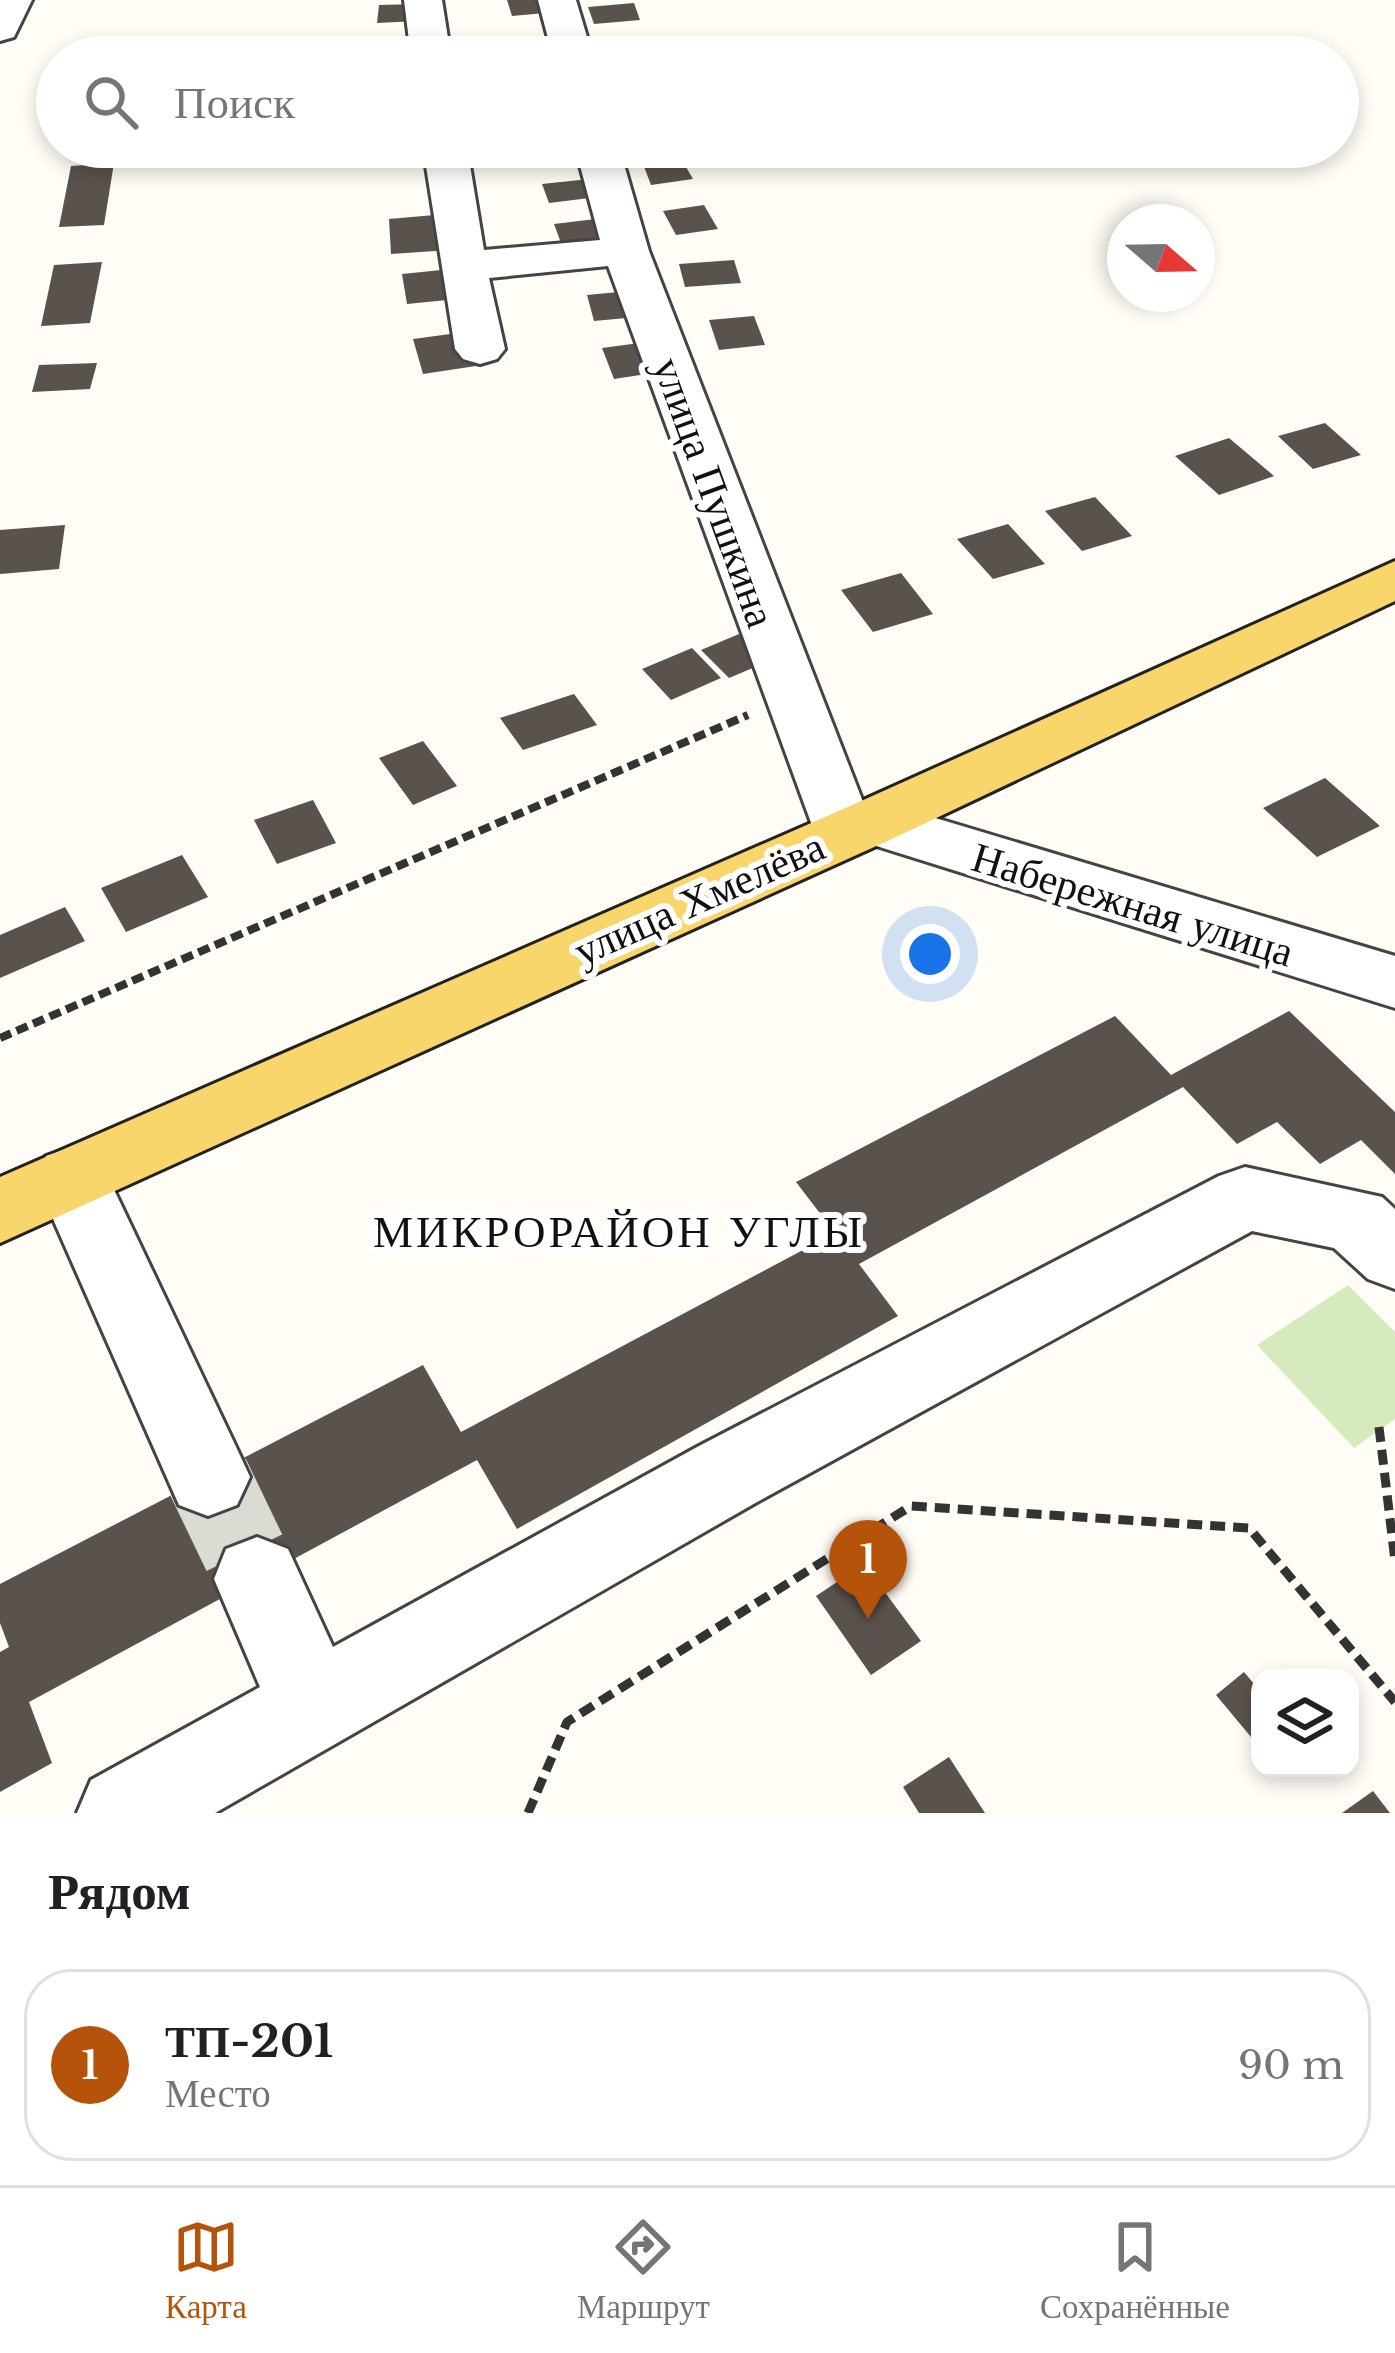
<!DOCTYPE html>
<html lang="ru">
<meta charset="utf-8">
<style>
:root{--surface:#fff;--page:#f2f2f2;--text:#202124;--muted:#757577;--line:#e0e0e0;--accent:#b45309}
body{margin:0;font-family:"Libre Baskerville",serif;background:var(--page);color:var(--text)}
.controls{position:absolute;right:36px;bottom:36px;display:grid;overflow:hidden;border-radius:24px;box-shadow:0 6px 18px #0003}
.controls button{width:108px;height:108px;display:grid;place-items:center;padding:0;border:0;border-bottom:3px solid var(--line);background:var(--surface);color:var(--text);font:60px sans-serif}
.compass{position:absolute;left:1107px;top:204px;width:108px;height:108px;border-radius:50%;background:var(--surface);box-shadow:0 6px 18px #0003;rotate:110deg}
.you{position:absolute;left:930px;top:954px;width:42px;height:42px;margin:-30px;border:9px solid #fff;border-radius:50%;background:#1a73e8;box-shadow:0 0 0 18px #1a73e833}
.badge{display:grid;place-items:center;width:78px;height:78px;border-radius:50%;background:var(--accent);color:#fff;font-size:39px;font-weight:700}
.pin{position:absolute;translate:-50% -99px;filter:drop-shadow(0 3px 6px #0008)}
.pin::after{content:'';position:absolute;top:63px;width:42px;height:36px;background:inherit;clip-path:polygon(0 0,100% 0,50% 100%)}
.list{margin:0;padding:0;list-style:none}
h2{display:flex;justify-content:space-between;align-items:center;height:156px;margin:0;padding:0 48px;font-size:51px}
h2 small{font-size:39px;font-weight:400;color:var(--muted)}
.list li{display:grid;grid-template-columns:78px 1fr auto;gap:36px;align-items:center;box-sizing:border-box;height:192px;margin:0 24px 24px;padding:0 24px;border:3px solid var(--line);border-radius:48px}
.list b{display:block;font-size:45px;white-space:nowrap}
.list p{margin:0;font-size:39px;white-space:nowrap;color:var(--muted)}
.list em{font-size:39px;font-style:normal;color:var(--muted)}
.icon{flex:none;width:66px;height:66px;fill:none;stroke:currentColor;stroke-width:2;stroke-linecap:round;stroke-linejoin:round}
.map{position:relative;flex:none;width:1395px;height:1813px;overflow:hidden}
.search{position:absolute;background:var(--surface);box-shadow:0 6px 18px #0003;left:36px;right:36px;top:36px;height:132px;display:flex;align-items:center;gap:30px;box-sizing:border-box;padding:0 42px;border-radius:66px;color:var(--muted);font-size:45px}
.sheet{height:372px;background:var(--surface)}
nav{display:flex;justify-content:space-around;align-items:center;box-sizing:border-box;height:168px;border-top:3px solid var(--line);background:var(--surface);font-size:33px;color:var(--muted)}
nav a{display:grid;justify-items:center;gap:6px}
nav .on{color:var(--accent)}
.map>svg:first-child{display:block}
.green{fill:#d5ebbd}
.building{fill:#5a524d}
.lines{fill:none;stroke-linecap:round;stroke-linejoin:round}
.minor-tunnel{stroke:#dbdad3;stroke-width:84;stroke-dasharray:84 42;stroke-linecap:butt}
.minor-casing{stroke:#444;stroke-width:6}
.major-casing{stroke:#222;stroke-width:6}
.path-far1{stroke:#333;stroke-width:8;stroke-dasharray:12 6;stroke-linecap:butt}
.path{stroke:#333;stroke-width:9;stroke-dasharray:15 8;stroke-linecap:butt}
.minor{fill:#fff;fill-rule:evenodd}
.major{fill:#f9d66b;fill-rule:evenodd}
.labels{text-anchor:middle;stroke-width:12;stroke-linejoin:round;paint-order:stroke}
.street-label{font-size:42px;fill:#111;stroke:#fff}
.neighbourhood-label{font-size:45px;letter-spacing:3px;fill:#111;stroke:#fff}
</style>
<div class="map">
<svg width="1395" height="1813" viewBox="0 0 1395 1813">
<rect width="100%" height="100%" fill="#fffdf5"/>
<path class="green" d="M1348 1285 1395 1332V1419L1354 1448 1257 1345Z"/>
<path class="building" d="M507 0H541L545 13 512 16Z
M634 3 640 20 594 24 588 7Z
M418 4 417 21 377 23 379 5Z
M652 39 659 56 610 57 606 43Z
M159 44 157 57H94L96 47Z
M539 147H586L590 164 544 168Z
M682 160 693 179 651 185 643 164Z
M114 163 104 225 59 227 71 166Z
M599 178 606 196 549 203 542 184Z
M704 205 718 229 676 235 663 211Z
M446 214 450 250 391 254 389 219Z
M612 217 620 236 561 243 554 224Z
M734 260 741 283 685 287 679 264Z
M102 262 90 323 41 326 54 265Z
M451 269 457 299 407 304 402 274Z
M629 291 637 317 594 321 587 295Z
M754 316 765 345 719 350 709 320Z
M465 332 476 366 423 374 413 339Z
M647 342 660 372 614 379 602 348Z
M97 363 90 389 32 392 39 365Z
M1325 423 1361 455 1313 469 1278 436Z
M1229 438 1274 476 1219 495 1175 456Z
M1095 497 1132 536 1082 551 1045 511Z
M1008 524 1045 564 993 579 957 539Z
M65 525 59 569 0 574V530Z
M901 573 933 614 873 632 841 590Z
M739 634 767 662 729 678 701 650Z
M692 648 721 678 671 700 642 669Z
M574 694 597 725 523 750 500 718Z
M423 741 457 786 413 805 379 758Z
M1325 778 1380 826 1317 857 1263 808Z
M313 800 336 843 277 864 254 820Z
M182 855 208 897 126 932 101 888Z
M65 907 85 941 0 978V935Z
M1289 1011 1395 1112V1174L1361 1140 1320 1164 1277 1122 1237 1144 1183 1087 859 1264 898 1316 517 1529 477 1460 29 1702 52 1763 0 1792V1652L9 1647 0 1623V1584L423 1365 461 1432 835 1233 796 1182 1115 1016 1171 1075Z
M864 1564 921 1641 871 1675 816 1596Z
M1244 1672 1260 1691 1256 1743 1216 1695Z
M949 1757 985 1813H919L903 1787Z
M1373 1791 1390 1813H1342Z"/>
<g class="lines">
<path class="minor-tunnel" d="M208 1477 257 1579"/>
<defs>
<path id="minor" d="M0 0H32L14 37 0 41Z
M404 0H442L451 57H411Z
M538 0H576L593 57H553Z
M423 147H467L484 250 600 240 575 147H619L649 251 863 802 872 799 1395 956V1008L870 844 867 850 844 857 821 850 608 266 489 278 505 349 497 359 480 364 463 359 455 349Z
M72 1147 98 1156 237 1449 250 1477 237 1505 208 1516 179 1505 35 1178 46 1156Z
M1245 1167 1382 1197 1395 1209V1289L1368 1279 1334 1248 1252 1231 757 1502 215 1813H77L91 1780 260 1687 214 1579 226 1549 257 1537 288 1549 333 1647 699 1446 1219 1176Z"/>
<path id="major" d="M1395 561V601L894 838 0 1243V1177L850 806Z"/>
</defs>
<use href="#minor" class="minor-casing"/>
<use href="#major" class="major-casing"/>
<path class="path-far1" d="M0 1038 748 715"/>
<path class="path" d="M1379 1427 1395 1561
M528 1813 567 1722 911 1506 1249 1528 1395 1702"/>
<use href="#minor" class="minor"/>
<use href="#major" class="major"/>
</g>
<g class="labels">
<g class="street-label">
<text transform="translate(715 492) rotate(70)" y="15">улица Пушкина</text>
<text transform="translate(699 898) rotate(-24)" y="15">улица Хмелёва</text>
<text transform="translate(1133 904) rotate(17)" y="15">Набережная улица</text>
</g>
<g class="neighbourhood-label">
<text x="619" y="1247">МИКРОРАЙОН УГЛЫ</text>
</g>
</g>
</svg>
<div class="controls">
<button><svg class="icon" aria-label="layers" viewBox="0 0 24 24"><path d="M12 4l9 5-9 5-9-5zM3 14l9 5 9-5"/></svg></button>
</div>
<svg class="compass" viewBox="-18 -18 36 36"><path d="M0-13l5 13h-10z" fill="#e53935"/><path d="M0 13l5-13h-10z" fill="#757577"/></svg>
<div class="you"></div>
<div class="pin badge" style="left:868px;top:1619px">1</div>
<div class="search"><svg class="icon" aria-label="search" viewBox="0 0 24 24"><circle cx="10" cy="10" r="6"/><path d="M15 15l6 6"/></svg>Поиск</div>
</div>
<section class="sheet">
<h2>Рядом<small></small></h2>
<ul class="list">
<li><span class="badge">1</span><div><b>ТП-201</b><p>Место</p></div><em>90 m</em></li>
</ul>
</section>
<nav>
<a class="on"><svg class="icon" aria-label="map" viewBox="0 0 24 24"><path d="M3 6l6-2 6 2 6-2v14l-6 2-6-2-6 2zM9 4v14M15 6v14"/></svg>Карта</a>
<a><svg class="icon" aria-label="directions" viewBox="0 0 24 24"><path d="M12 3l9 9-9 9-9-9zM9 14v-3h6M13 9l2 2-2 2"/></svg>Маршрут</a>
<a><svg class="icon" aria-label="saved" viewBox="0 0 24 24"><path d="M7 4h10v16l-5-4-5 4z"/></svg>Сохранённые</a>
</nav>
